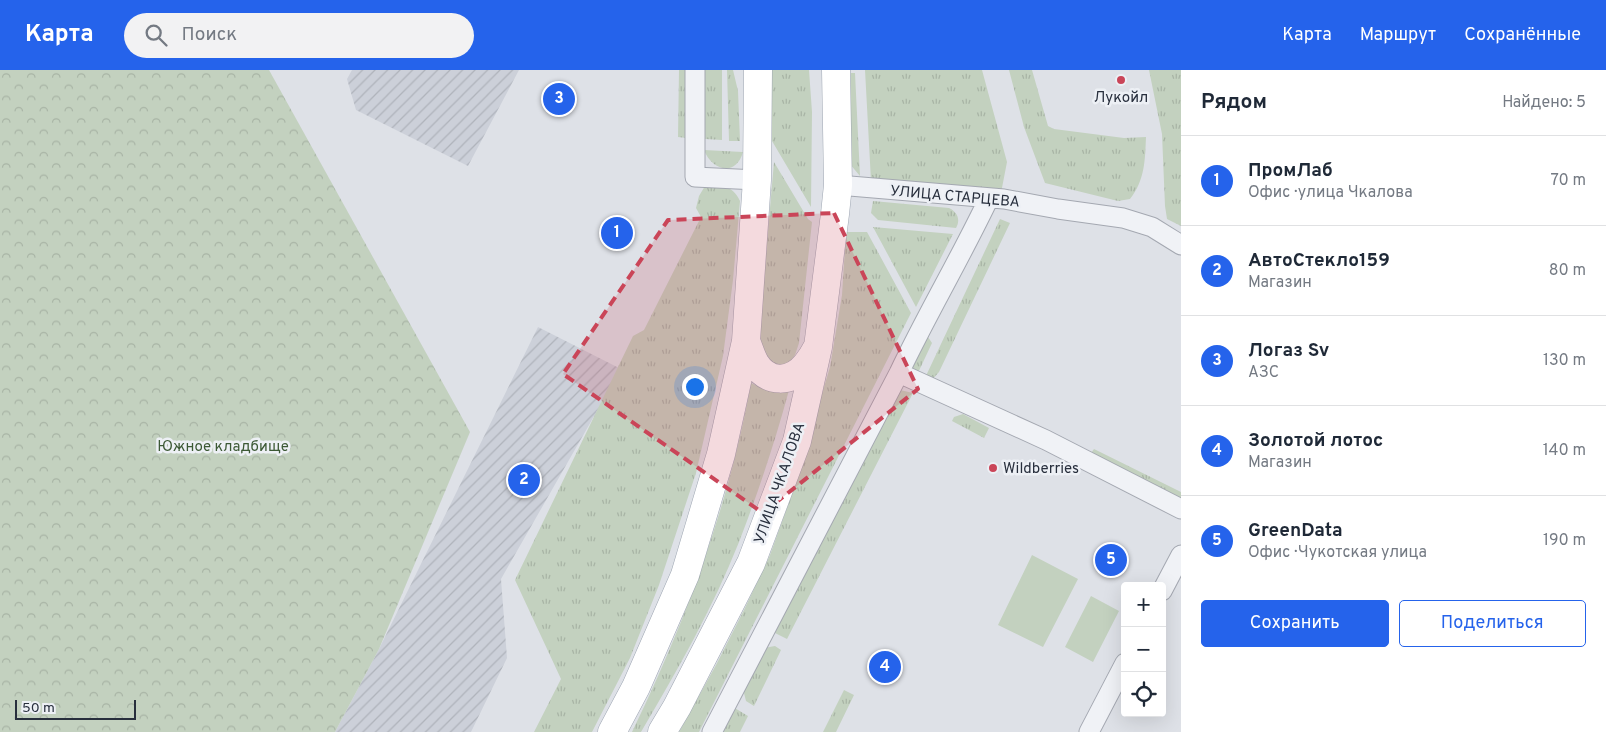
<!DOCTYPE html>
<html lang="ru">
<meta charset="utf-8">
<style>
:root{--surface:#fff;--page:#f2f2f3;--text:#1f2937;--muted:#747a83;--line:#e0e1e3;--accent:#2563eb}
body{margin:0;font-family:Overpass,sans-serif;background:var(--page);color:var(--text)}
.controls{position:absolute;right:15px;bottom:15px;display:grid;overflow:hidden;border-radius:5px;box-shadow:0 5px 20px #0002}
.controls button{width:45px;height:45px;display:grid;place-items:center;padding:0;border:0;border-bottom:1px solid var(--line);background:var(--surface);color:var(--text);font:25px sans-serif}
.scale{position:absolute;left:15px;bottom:12px;width:121px;box-sizing:border-box;padding-left:5px;border:2px solid #282f3d;border-top:0;font-size:14px;line-height:18px;white-space:nowrap;color:#282f3d;-webkit-text-stroke:4px #edf0f5;paint-order:stroke}
.you{position:absolute;left:694px;top:316px;width:18px;height:18px;margin:-12px;border:4px solid #fff;border-radius:50%;background:#1a73e8;box-shadow:0 0 0 8px #1a73e833}
.badge{display:grid;place-items:center;width:32px;height:32px;border-radius:50%;background:var(--accent);color:#fff;font-size:16px;font-weight:700}
.pin{position:absolute;translate:-50% -50%;border:2px solid #fff;box-shadow:0 1px 5px #0006}
.list{margin:0;padding:0;list-style:none}
h2{display:flex;justify-content:space-between;align-items:center;height:65px;margin:0;padding:0 20px;font-size:21px}
h2 small{font-size:16px;font-weight:400;color:var(--muted)}
.list li{display:grid;grid-template-columns:32px 1fr auto;gap:15px;align-items:center;box-sizing:border-box;height:90px;padding:0 20px;border-top:1px solid var(--line)}
.list b{display:block;font-size:19px;white-space:nowrap}
.list p{margin:0;font-size:16px;white-space:nowrap;color:var(--muted)}
.list em{font-size:16px;font-style:normal;color:var(--muted)}
.actions{display:flex;gap:10px;padding:15px 20px}
.actions a{flex:1;padding:11px 0;border:1px solid var(--accent);border-radius:5px;text-align:center;font-size:18px;color:var(--accent)}
.actions .main{background:var(--accent);color:#fff}
.icon{flex:none;width:28px;height:28px;fill:none;stroke:currentColor;stroke-width:2;stroke-linecap:round;stroke-linejoin:round}
.map{position:relative;flex:none;width:1181px;height:662px;overflow:hidden}
header{display:flex;align-items:center;gap:30px;box-sizing:border-box;height:70px;padding:0 25px;background:var(--accent);color:#fff}
header strong{font-size:24px}
nav{display:flex;gap:28px;margin-inline-start:auto;font-size:18px}
.search{width:350px;height:45px;background:var(--page);display:flex;align-items:center;gap:12px;box-sizing:border-box;padding:0 18px;border-radius:28px;color:var(--muted);font-size:19px}
main{display:flex}
aside{flex:1;background:var(--surface)}
.map>svg:first-child{display:block}
.industrial{fill:url(#industrial-furrows)}
.grass{fill:url(#grass-tufts)}
.forest{fill:url(#forest-crowns)}
.green{fill:#c3d1bf}
.lines{fill:none;stroke-linecap:round;stroke-linejoin:round}
.street-casing{stroke:#a4a8b1;stroke-width:21}
.primary-casing{stroke:#9ea6b2;stroke-width:29}
.street{stroke:#f0f2f6;stroke-width:19}
.primary{stroke:#fff;stroke-width:28}
.marked{fill:#ca4558;fill-opacity:0.2;stroke:#ca4558;stroke-width:4;stroke-dasharray:10 6;stroke-linejoin:round}
.poi-dot{fill:#ca4558;stroke:#edf0f5;stroke-width:2}
.labels{text-anchor:middle;stroke-width:5;stroke-linejoin:round;paint-order:stroke}
.poi-label{font-size:15px;fill:#282f3d;stroke:#edf0f5}
.street-label{font-size:15px;fill:#282f3d;stroke:#edf0f5}
.park-label{font-size:15px;fill:#3c5935;stroke:#edf0f5}
</style>
<header>
<strong>Карта</strong>
<div class="search"><svg class="icon" aria-label="search" viewBox="0 0 24 24"><circle cx="10" cy="10" r="6"/><path d="M15 15l6 6"/></svg>Поиск</div>
<nav><a>Карта</a><a>Маршрут</a><a>Сохранённые</a></nav>
</header>
<main>
<div class="map">
<svg width="1181" height="662" viewBox="0 0 1181 662">
<defs>
<pattern id="industrial-furrows" width="10" height="10" patternUnits="userSpaceOnUse" patternTransform="scale(1.25)"><rect width="10" height="10" fill="#ccd0d9"/><path d="M-1 1l2-2M0 10L10 0M9 11l2-2" fill="none" stroke="#afb3bb"/></pattern>
<pattern id="grass-tufts" width="24" height="20" patternUnits="userSpaceOnUse" patternTransform="scale(1.25)"><rect width="24" height="20" fill="#c3d1bf"/><path d="M3 7l-1-3M5 7V3M7 7l1-3M15 17l-1-3M17 17v-4M19 17l1-3" fill="none" stroke="#a8b4a5"/></pattern>
<pattern id="forest-crowns" width="20" height="18" patternUnits="userSpaceOnUse" patternTransform="scale(1.25)"><rect width="20" height="18" fill="#c3d1bf"/><path d="M2 6a3 3 0 1 1 6 0M12 15a3 3 0 1 1 6 0" fill="none" stroke="#a8b4a5"/></pattern>
</defs>
<rect width="100%" height="100%" fill="#dee1e7"/>
<path class="industrial" d="M352 0H519L468 96 356 40 347 9Z
M538 257 621 299 501 509 507 588 471 662H335L379 579Z"/>
<path class="grass" d="M679 0H687L686 68 678 67Z
M705 0H722V70L705 69Z
M727 0H733L738 21 740 71H729Z
M771 0H809L812 42 811 137 772 71Z
M865 0H982L1007 92 1001 123 871 111Z
M1009 0H1032L1048 56 1054 59 1124 68 1146 67C1145 90 1145 110 1130 129L1118 131 1045 113 1024 57Z
M1149 0H1181V156L1167 149 1165 136 1162 64Z
M851 3H855L860 106 849 93 847 52Z
M704 80 743 82C736 107 712 101 704 80Z
M774 92 808 149 812 152 799 273 795 285 790 293 776 296 759 282V265Z
M705 116C723 117 732 114 740 131L733 210 723 286 696 403 659 515 630 588 592 662H534L561 609 515 510 633 266 644 260 701 147 696 138 699 126Z
M873 131 949 138C957 142 961 149 956 158L878 150 871 143Z
M1000 149 1010 153 939 302 931 311 924 310Z
M873 157 953 164 916 237Z
M846 162H867L911 243 699 662H679L716 595 744 540 770 485 793 421 830 297 842 225Z
M924 261 932 273 917 305 911 299Z
M751 313C765 319 774 324 789 320 775 372 758 423 739 472 713 538 677 601 641 662H632C686 551 729 435 751 313Z
M900 320 913 323 787 569 775 563V561Z
M963 344 989 358 984 368 952 351 954 347Z
M1094 379 1181 422V436L1170 430 1171 423 1091 383Z
M775 576 781 580 754 636 746 631 743 619 764 578Z
M844 620 854 625 836 662H823Z
M733 637 748 646 740 662H720Z"/>
<path class="forest" d="M0 0H269L470 362 379 579 335 662H0Z"/>
<path class="green" d="M1032 485 1078 509 1043 577 998 555Z
M1091 526 1119 541 1093 592 1065 577Z"/>
<g class="lines">
<defs>
<path id="street" d="M695 0V107L757 110
M838 115 1004 129 1058 139 1123 148 1152 157 1181 175
M899 303 1046 370 1181 439
M1162 521 1181 485
M712 662 899 303C927 244 961 187 989 128
M1089 662 1125 593"/>
<path id="primary" d="M746 271C749 278 751 286 755 293 768 314 791 313 806 295 810 290 814 284 817 278
M612 662 636 617 685 505 721 384 746 271 757 110 758 0
M662 662 677 637 751 493 797 371 818 277 835 144 838 115 836 0"/>
</defs>
<use href="#street" class="street-casing"/>
<use href="#primary" class="primary-casing"/>
<use href="#street" class="street"/>
<use href="#primary" class="primary"/>
</g>
<path class="marked" d="M834 143 918 319 763 443 563 304 668 150Z"/>
<g class="poi-dot">
<circle cx="1121" cy="10" r="5"/>
<circle cx="993" cy="398" r="5"/>
</g>
<g class="labels">
<g class="poi-label">
<text x="1121" y="32">Лукойл</text>
<text x="1003" y="403" text-anchor="start">Wildberries</text>
</g>
<g class="street-label">
<text transform="translate(955 126) rotate(5)" y="5">УЛИЦА СТАРЦЕВА</text>
<text transform="translate(779 413) rotate(-71)" y="5">УЛИЦА ЧКАЛОВА</text>
</g>
<g class="park-label">
<text x="223" y="381">Южное кладбище</text>
</g>
</g>
</svg>
<div class="controls">
<button>+</button>
<button>−</button>
<button><svg class="icon" aria-label="locate" viewBox="0 0 24 24"><circle cx="12" cy="12" r="6"/><path d="M12 2v4M12 18v4M2 12h4M18 12h4"/></svg></button>
</div>
<div class="scale">50 m</div>
<div class="you"></div>
<div class="pin badge" style="left:617px;top:163px">1</div>
<div class="pin badge" style="left:524px;top:410px">2</div>
<div class="pin badge" style="left:559px;top:29px">3</div>
<div class="pin badge" style="left:885px;top:597px">4</div>
<div class="pin badge" style="left:1111px;top:490px">5</div>
</div>
<aside>
<h2>Рядом<small>Найдено: 5</small></h2>
<ul class="list">
<li><span class="badge">1</span><div><b>ПромЛаб</b><p>Офис · улица Чкалова</p></div><em>70 m</em></li>
<li><span class="badge">2</span><div><b>АвтоСтекло159</b><p>Магазин</p></div><em>80 m</em></li>
<li><span class="badge">3</span><div><b>Логаз Sv</b><p>АЗС</p></div><em>130 m</em></li>
<li><span class="badge">4</span><div><b>Золотой лотос</b><p>Магазин</p></div><em>140 m</em></li>
<li><span class="badge">5</span><div><b>GreenData</b><p>Офис · Чукотская улица</p></div><em>190 m</em></li>
</ul>
<div class="actions"><a class="main">Сохранить</a><a>Поделиться</a></div>
</aside>
</main>
